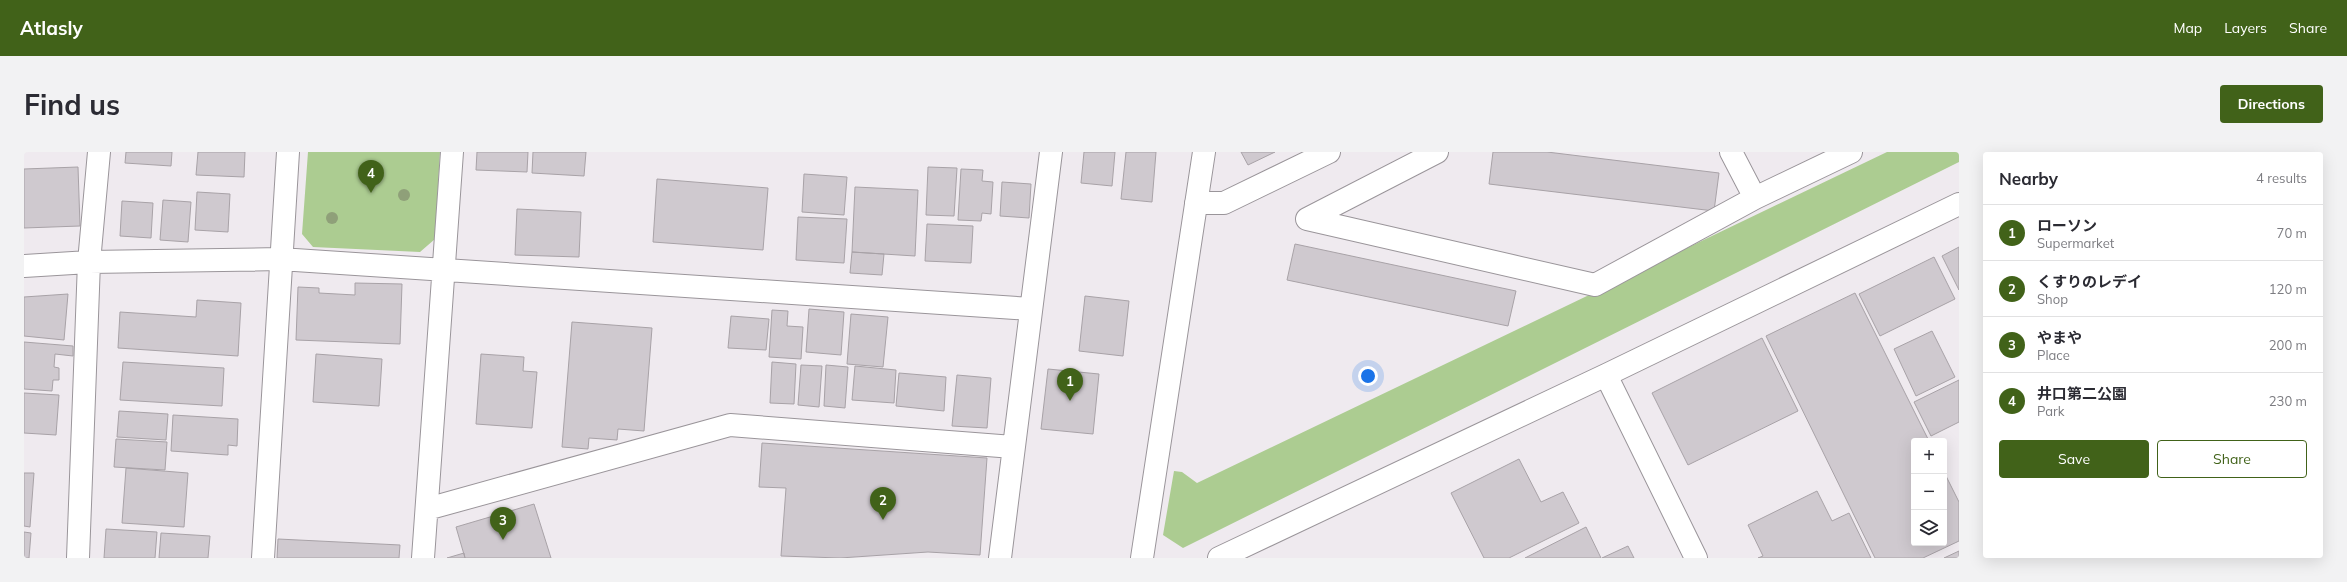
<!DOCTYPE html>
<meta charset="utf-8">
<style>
:root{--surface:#fff;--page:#f2f2f3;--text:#2b2b33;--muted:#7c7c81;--line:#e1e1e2;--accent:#416219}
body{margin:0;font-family:Mulish,"Noto Sans JP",sans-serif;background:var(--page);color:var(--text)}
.controls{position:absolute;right:12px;bottom:12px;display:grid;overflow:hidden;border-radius:4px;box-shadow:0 4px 16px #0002}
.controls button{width:36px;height:36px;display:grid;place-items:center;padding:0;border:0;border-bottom:1px solid var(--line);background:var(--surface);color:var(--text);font:20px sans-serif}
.you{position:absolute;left:1344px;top:224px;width:14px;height:14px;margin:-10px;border:3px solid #fff;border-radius:50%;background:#1a73e8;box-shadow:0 0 0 6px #1a73e833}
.badge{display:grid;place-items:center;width:26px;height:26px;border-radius:50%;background:var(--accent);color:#fff;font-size:13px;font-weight:700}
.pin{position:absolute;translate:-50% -33px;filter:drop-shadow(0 1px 2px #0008)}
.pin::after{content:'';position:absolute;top:21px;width:14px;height:12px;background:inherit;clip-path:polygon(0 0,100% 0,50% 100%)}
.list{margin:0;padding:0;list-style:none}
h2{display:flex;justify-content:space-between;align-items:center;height:52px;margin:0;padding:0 16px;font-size:17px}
h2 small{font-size:13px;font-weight:400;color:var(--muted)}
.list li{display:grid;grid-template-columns:26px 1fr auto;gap:12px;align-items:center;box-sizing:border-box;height:56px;padding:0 16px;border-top:1px solid var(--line)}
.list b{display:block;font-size:15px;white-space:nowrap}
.list p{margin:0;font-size:13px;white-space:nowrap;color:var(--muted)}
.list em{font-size:13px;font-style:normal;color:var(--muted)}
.actions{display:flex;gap:8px;padding:12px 16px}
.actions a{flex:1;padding:9px 0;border:1px solid var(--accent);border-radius:4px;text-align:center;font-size:14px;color:var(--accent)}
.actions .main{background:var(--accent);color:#fff}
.icon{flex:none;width:22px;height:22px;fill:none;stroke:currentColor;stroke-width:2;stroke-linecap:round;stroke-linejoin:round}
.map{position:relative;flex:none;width:1935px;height:406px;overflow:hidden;border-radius:4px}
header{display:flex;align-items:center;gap:24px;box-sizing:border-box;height:56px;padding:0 20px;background:var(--accent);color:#fff}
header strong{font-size:19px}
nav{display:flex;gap:22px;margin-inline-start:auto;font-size:14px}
.intro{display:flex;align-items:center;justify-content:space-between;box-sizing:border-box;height:96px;padding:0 24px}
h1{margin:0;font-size:28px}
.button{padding:10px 18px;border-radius:4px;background:var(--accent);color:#fff;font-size:14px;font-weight:700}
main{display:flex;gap:24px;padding:0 24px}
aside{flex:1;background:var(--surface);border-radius:4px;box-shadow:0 4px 16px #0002}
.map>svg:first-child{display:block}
.green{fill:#accc91}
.building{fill:#cfc9cf;stroke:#a8a2a7}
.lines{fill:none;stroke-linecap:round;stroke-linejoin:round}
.minor-casing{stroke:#9a959a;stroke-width:24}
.minor{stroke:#fff;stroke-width:22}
.tree{fill:#8fa079}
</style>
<header>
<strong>Atlasly</strong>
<nav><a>Map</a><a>Layers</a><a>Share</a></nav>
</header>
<div class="intro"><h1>Find us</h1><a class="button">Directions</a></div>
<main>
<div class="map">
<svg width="1935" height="406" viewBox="0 0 1935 406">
<rect width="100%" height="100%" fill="#efeaef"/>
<path class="green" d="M284 0H416L411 87 396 100 289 95 278 82Z
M1863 0H1935V10L1159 396 1139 383 1150 319 1158 320 1173 331Z"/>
<path class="building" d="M102 0H148L147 14 101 11Z
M174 0H221L220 25 172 23Z
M453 0H504L503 20 452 18Z
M509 0H562L560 24 508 21Z
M1060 0H1091L1088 34 1057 31Z
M1102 0H1132L1128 50 1097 47Z
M1217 0H1251L1224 13Z
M1469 0H1523L1695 21 1690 59 1465 32Z
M54 15 56 74 0 76V17Z
M904 15 933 16 930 64 902 63Z
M937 17 959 18 958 29 969 30 967 62 958 61 957 69 934 68Z
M780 22 823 25 820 63 778 60Z
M633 27 744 36 739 98 629 90Z
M978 30 1007 32 1005 66 976 64Z
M831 35 894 38 891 104 828 100Z
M173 40 206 42 204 80 171 78Z
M139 48 167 50 164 90 136 88Z
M98 49 129 51 127 86 96 84Z
M493 57 557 60 555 105 491 103Z
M774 65 823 67 820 111 772 108Z
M903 72 949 74 947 111 901 109Z
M1271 92 1492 139 1484 174 1263 128Z
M1935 95V138L1918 104Z
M828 100 860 102 858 123 826 121Z
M1910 105 1931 147 1856 184 1835 142Z
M331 131 378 132 376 192 272 188 274 135 295 136V141L331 143Z
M1831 141 1905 289H1890V391H1920V320L1935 350V389L1899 406H1851L1742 184Z
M44 142 40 188 0 184V145Z
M1061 144 1105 149 1099 204 1055 199Z
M173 148 217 151 214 204 94 196 96 160 172 165Z
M785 157 820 160 817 203 782 200Z
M748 158 764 159 763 174 779 175 777 207 745 205Z
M827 162 864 165 859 215 823 212Z
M707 164 745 167 742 198 704 196Z
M548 170 628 176 620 279 594 277 593 288 565 286 564 297 538 295Z
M1908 179 1931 225 1892 244 1870 197Z
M1738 186 1774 259 1664 313 1628 241Z
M0 190 49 194V204L31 202 30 215 35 216V228H29L28 239 0 237Z
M292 202 358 207 355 254 289 250Z
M457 202 500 205 499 219 513 220 508 276 452 272Z
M99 210 200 216 198 254 96 248Z
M748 210 772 212 770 252 746 251Z
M777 213 798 214 795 255 774 253Z
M802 213 824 215 821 256 800 254Z
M831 214 872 218 870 251 828 248Z
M1024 217 1075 222 1069 282 1017 277Z
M875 221 922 225 920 259 872 254Z
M933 223 967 226 963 276 928 274Z
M1935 228V270L1907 284 1890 250Z
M0 241 35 243 32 283 0 281Z
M95 259 144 262 142 288 93 285Z
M149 263 214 267 213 294 204 293V303L147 299Z
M92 287 143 290 141 318 90 315Z
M738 291 963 306 956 403 904 400 816 406 757 404 762 336 735 335Z
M1495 307 1517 350 1539 340 1555 371 1485 406H1460L1427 341Z
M102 316 164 321 160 375 98 371Z
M0 321H10L6 375 0 374Z
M1793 339 1808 369 1825 361 1847 406H1734L1739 404 1724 373Z
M510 352 527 406H441L432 375Z
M1562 375 1577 406H1501Z
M82 377 133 380 131 406H80Z
M0 380 7 381 5 406H0Z
M137 381 186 384 184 406H135Z
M254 387 376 393 375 406H253Z
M1604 394 1610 406H1578Z
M1935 399V406H1920Z
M440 401 441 406H423Z"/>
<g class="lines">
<defs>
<path id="minor" d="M1413 0 1283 67 1571 133 1731 46 1707 0
M1731 46 1827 0
M1172 51H1200L1305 0
M0 114 65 110 256 107 1007 157
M1582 223 1672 406
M403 357 706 273 989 295
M54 406 65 110 75 0
M239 406 264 0
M399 406 428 0
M976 406 1027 0
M1118 406 1180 0
M1195 406 1582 223 1935 52"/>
</defs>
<use href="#minor" class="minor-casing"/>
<use href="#minor" class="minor"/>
</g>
<g class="tree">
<circle cx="380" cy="43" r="6"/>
<circle cx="308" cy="66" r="6"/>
</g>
</svg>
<div class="controls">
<button>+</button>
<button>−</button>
<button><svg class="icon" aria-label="layers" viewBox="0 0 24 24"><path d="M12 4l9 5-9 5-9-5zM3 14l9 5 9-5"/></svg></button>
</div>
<div class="you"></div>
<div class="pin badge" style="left:1046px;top:249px">1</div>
<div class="pin badge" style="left:859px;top:368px">2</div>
<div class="pin badge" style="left:479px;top:388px">3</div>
<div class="pin badge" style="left:347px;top:41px">4</div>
</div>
<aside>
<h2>Nearby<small>4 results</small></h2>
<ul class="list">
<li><span class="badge">1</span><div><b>ローソン</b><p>Supermarket</p></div><em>70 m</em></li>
<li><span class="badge">2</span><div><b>くすりのレデイ</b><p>Shop</p></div><em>120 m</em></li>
<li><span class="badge">3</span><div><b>やまや</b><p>Place</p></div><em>200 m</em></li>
<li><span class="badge">4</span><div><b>井口第二公園</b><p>Park</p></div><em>230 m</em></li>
</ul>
<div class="actions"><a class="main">Save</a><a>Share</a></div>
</aside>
</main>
